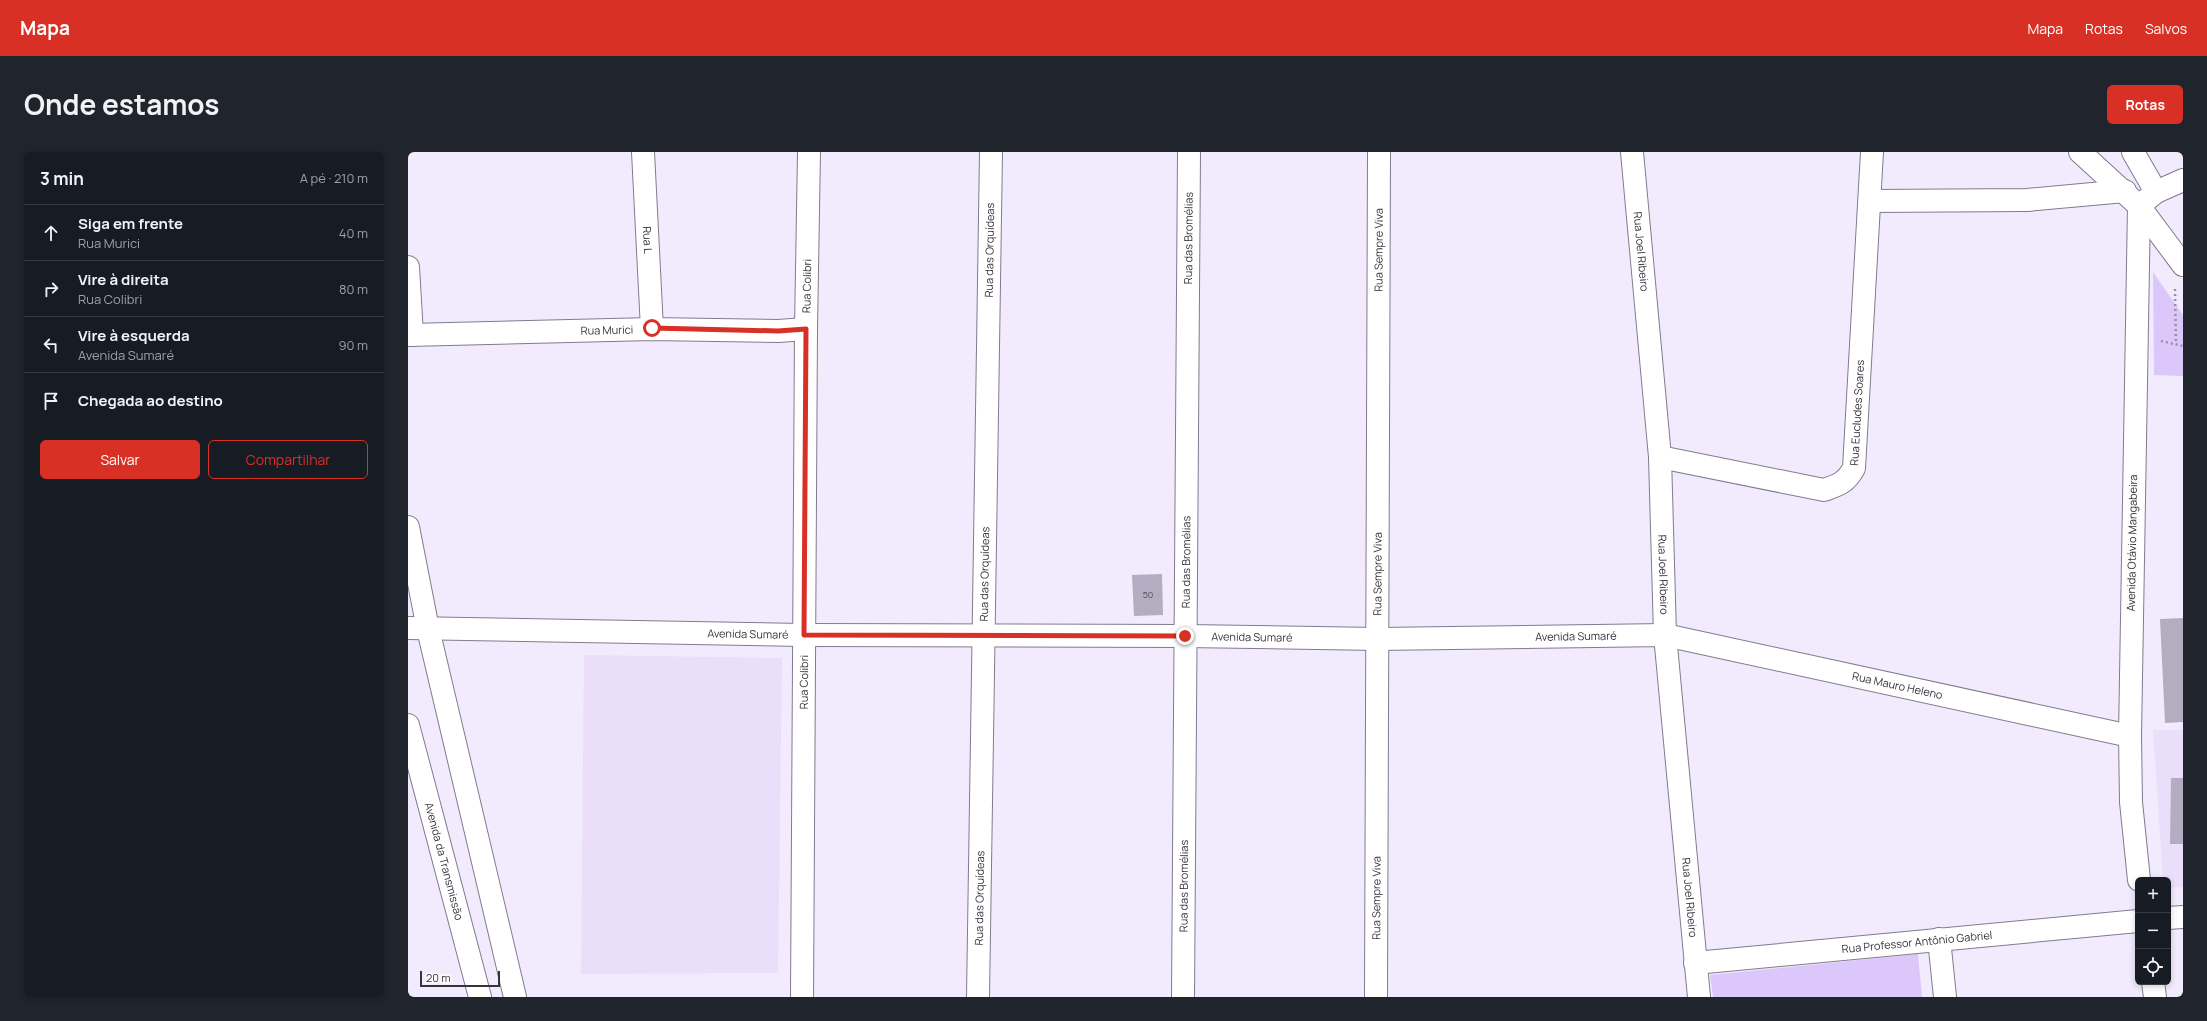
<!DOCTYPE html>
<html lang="pt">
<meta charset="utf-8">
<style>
:root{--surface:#171b24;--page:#20242c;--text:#f1f3f6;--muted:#9ea1a6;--line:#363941;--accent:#d93025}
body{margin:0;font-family:Manrope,sans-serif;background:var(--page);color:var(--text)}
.controls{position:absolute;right:12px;bottom:12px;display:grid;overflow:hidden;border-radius:6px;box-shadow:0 2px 6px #0003}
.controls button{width:36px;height:36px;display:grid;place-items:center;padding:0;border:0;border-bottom:1px solid var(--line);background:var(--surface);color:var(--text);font:20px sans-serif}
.scale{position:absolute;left:12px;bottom:10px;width:80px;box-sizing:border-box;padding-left:4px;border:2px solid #36333b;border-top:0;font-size:11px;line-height:14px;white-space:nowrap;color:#36333b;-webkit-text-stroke:3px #fcfcfc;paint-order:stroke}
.stop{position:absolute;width:12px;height:12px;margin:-9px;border:3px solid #d93025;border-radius:50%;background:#fff}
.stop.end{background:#d93025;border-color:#fff;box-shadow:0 1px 4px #0008}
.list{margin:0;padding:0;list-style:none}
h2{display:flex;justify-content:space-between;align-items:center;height:52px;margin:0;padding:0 16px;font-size:17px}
h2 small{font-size:13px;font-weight:400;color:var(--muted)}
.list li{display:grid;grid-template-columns:26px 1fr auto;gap:12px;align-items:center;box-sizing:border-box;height:56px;padding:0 16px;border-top:1px solid var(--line)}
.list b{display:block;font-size:15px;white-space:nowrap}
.list p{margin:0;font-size:13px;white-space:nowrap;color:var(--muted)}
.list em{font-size:13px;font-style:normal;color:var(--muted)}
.actions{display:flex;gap:8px;padding:12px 16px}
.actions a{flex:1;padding:9px 0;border:1px solid var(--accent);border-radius:6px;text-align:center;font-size:14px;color:var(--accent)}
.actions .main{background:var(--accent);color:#fff}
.icon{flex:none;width:22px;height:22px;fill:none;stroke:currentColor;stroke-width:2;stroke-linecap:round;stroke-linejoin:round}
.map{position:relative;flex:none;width:1775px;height:845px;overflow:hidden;border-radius:6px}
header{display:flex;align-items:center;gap:24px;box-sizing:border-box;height:56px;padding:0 20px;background:var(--accent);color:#fff}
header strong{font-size:19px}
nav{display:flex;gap:22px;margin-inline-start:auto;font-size:14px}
.intro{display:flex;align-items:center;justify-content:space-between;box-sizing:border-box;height:96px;padding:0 24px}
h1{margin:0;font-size:28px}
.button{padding:10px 18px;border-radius:6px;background:var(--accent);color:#fff;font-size:14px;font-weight:700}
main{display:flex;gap:24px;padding:0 24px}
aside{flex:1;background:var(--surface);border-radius:6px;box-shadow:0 2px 6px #0003}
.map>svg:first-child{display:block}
.built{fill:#eadefb}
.green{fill:#dcc7fb}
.building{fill:#b4acc1}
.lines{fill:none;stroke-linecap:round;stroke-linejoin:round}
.street-casing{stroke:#827a8e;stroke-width:24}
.path{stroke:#96919e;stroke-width:2.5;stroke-dasharray:2 3;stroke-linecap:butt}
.street{stroke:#fff;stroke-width:22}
.route{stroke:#d93025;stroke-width:5}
.labels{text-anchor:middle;stroke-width:4;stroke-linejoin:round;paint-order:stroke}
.number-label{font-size:9px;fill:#56515c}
.street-label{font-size:11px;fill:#36333b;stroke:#fcfcfc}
</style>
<header>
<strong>Mapa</strong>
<nav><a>Mapa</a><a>Rotas</a><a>Salvos</a></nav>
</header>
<div class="intro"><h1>Onde estamos</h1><a class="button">Rotas</a></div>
<main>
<aside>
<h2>3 min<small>A pé · 210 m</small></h2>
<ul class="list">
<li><svg class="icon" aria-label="ahead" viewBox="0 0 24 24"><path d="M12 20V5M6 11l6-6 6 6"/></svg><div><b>Siga em frente</b><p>Rua Murici</p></div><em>40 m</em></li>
<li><svg class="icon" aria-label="right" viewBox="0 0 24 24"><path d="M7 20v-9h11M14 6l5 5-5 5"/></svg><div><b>Vire à direita</b><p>Rua Colibri</p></div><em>80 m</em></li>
<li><svg class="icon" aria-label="left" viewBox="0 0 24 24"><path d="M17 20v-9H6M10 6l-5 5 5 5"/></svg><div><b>Vire à esquerda</b><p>Avenida Sumaré</p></div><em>90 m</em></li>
<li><svg class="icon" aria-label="arrive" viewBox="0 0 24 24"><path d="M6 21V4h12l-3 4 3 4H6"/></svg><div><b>Chegada ao destino</b></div></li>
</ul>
<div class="actions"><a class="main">Salvar</a><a>Compartilhar</a></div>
</aside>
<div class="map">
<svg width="1775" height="845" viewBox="0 0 1775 845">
<rect width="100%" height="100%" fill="#f2ebfd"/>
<path class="built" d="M176 503 374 506 370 821 173 822Z
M1745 578H1775V735L1760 736V728H1755Z"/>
<path class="green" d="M1745 120 1775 163V224L1746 223Z
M1510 802 1514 845H1305L1302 823Z"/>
<path class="building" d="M754 422 755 463 726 464 724 423Z
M1775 466V570L1757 571 1752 467Z
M1763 626H1775V692H1762Z"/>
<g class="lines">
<defs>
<g id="street">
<path id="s1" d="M235 0 244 177"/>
<path id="s2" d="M1224 0 1252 305 1257 483 1291 845"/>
<path d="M1672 0 1731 54 1775 113"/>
<path d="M1725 0 1748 40"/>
<path d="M1462 49 1619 48 1717 39"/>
<path d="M1731 54 1722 584 1723 650 1731 728"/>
<path d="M1731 54 1748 40 1775 28"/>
<path d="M0 115 4 183"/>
<path id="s3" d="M0 183 244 177 370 179 398 177"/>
<path id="s4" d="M1252 305 1416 338C1430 333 1438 331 1446 316L1464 0"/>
<path d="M0 375 20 477 107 845"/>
<path id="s5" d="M0 476 396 483 777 484 970 487 1257 483 1722 584"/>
<path id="s6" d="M0 573 72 845"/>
<path d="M1760 766 1775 765"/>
<path d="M1531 787 1537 845"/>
<path id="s7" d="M1287 811 1730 769"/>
<path d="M1745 830 1747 845"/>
<path id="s8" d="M394 845 398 177 401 0"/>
<path id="s9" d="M570 845 583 0"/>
<path id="s10" d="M775 845 781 0"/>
<path id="s11" d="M968 845 971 0"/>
</g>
</defs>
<use href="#street" class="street-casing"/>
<path class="path" d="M1767 137 1768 192
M1753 189 1775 194"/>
<use href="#street" class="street"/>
</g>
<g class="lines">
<path class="route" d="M244 176 370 179 398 177 396 483 777 484"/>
</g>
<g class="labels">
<g class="number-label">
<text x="740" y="446">50</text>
</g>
<g class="street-label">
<text dy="4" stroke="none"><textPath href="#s10" startOffset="759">Rua das Bromélias</textPath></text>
<text dy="4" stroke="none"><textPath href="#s1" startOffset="88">Rua L</textPath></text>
<text dy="4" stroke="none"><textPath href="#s9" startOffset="747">Rua das Orquídeas</textPath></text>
<text dy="4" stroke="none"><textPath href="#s11" startOffset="747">Rua Sempre Viva</textPath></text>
<text dy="4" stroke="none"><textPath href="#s2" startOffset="100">Rua Joel Ribeiro</textPath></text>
<text dy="4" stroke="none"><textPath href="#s8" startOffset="711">Rua Colibri</textPath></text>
<text dy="4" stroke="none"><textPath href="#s3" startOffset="199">Rua Murici</textPath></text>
<text dy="4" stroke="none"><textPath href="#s4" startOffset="261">Rua Eucludes Soares</textPath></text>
<text transform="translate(1724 391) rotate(-89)" y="4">Avenida Otávio Mangabeira</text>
<text dy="4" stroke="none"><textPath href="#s10" startOffset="435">Rua das Bromélias</textPath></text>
<text dy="4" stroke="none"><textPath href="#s9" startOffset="423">Rua das Orquídeas</textPath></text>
<text dy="4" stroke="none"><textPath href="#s11" startOffset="423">Rua Sempre Viva</textPath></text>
<text dy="4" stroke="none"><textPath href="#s2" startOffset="424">Rua Joel Ribeiro</textPath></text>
<text dy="4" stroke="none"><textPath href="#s5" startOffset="340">Avenida Sumaré</textPath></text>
<text dy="4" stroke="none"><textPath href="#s5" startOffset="1168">Avenida Sumaré</textPath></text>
<text dy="4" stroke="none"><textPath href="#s5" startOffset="844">Avenida Sumaré</textPath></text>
<text dy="4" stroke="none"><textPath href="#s8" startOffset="315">Rua Colibri</textPath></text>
<text dy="4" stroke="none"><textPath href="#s5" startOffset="1495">Rua Mauro Heleno</textPath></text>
<text dy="4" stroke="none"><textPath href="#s6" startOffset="141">Avenida da Transmissão</textPath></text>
<text dy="4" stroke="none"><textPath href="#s10" startOffset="111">Rua das Bromélias</textPath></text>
<text dy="4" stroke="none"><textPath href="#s9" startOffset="99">Rua das Orquídeas</textPath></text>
<text dy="4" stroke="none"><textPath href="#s11" startOffset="99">Rua Sempre Viva</textPath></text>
<text dy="4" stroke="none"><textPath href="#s2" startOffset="748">Rua Joel Ribeiro</textPath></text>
<text dy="4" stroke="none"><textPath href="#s7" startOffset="223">Rua Professor Antônio Gabriel</textPath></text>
</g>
</g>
</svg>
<div class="controls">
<button>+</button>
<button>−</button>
<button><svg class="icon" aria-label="locate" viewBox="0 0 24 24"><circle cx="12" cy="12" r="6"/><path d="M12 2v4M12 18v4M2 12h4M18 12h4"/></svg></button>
</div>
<div class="scale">20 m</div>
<div class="stop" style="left:244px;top:176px"></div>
<div class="stop end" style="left:777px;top:484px"></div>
</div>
</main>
